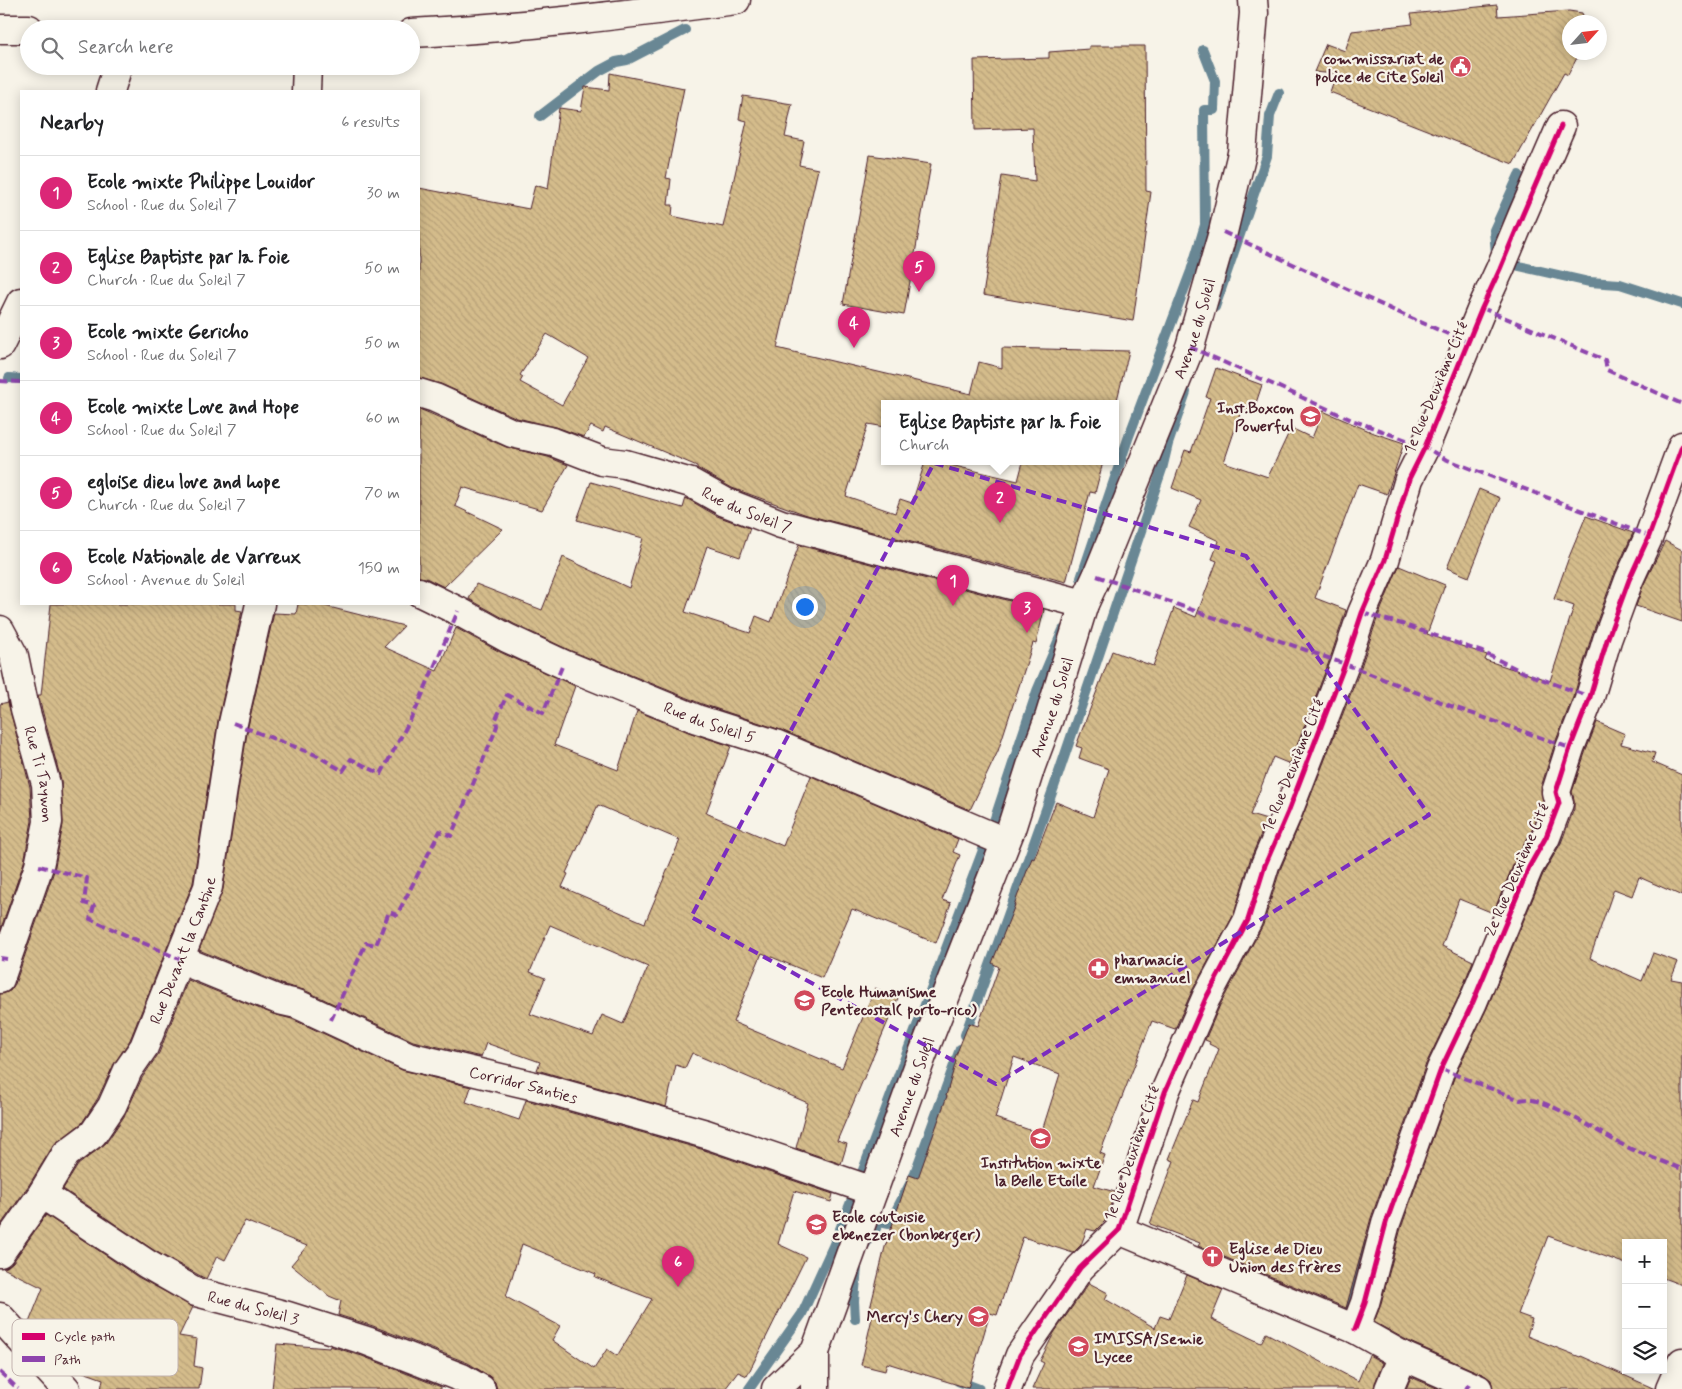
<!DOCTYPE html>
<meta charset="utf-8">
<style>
:root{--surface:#fff;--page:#f2f2f2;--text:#202124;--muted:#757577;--line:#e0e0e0;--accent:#db2777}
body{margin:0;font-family:Mynerve,sans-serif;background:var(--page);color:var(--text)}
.controls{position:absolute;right:15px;bottom:15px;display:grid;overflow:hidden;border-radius:0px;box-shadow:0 2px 12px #0003}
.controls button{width:45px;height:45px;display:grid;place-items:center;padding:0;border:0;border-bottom:1px solid var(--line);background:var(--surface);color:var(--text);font:25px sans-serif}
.compass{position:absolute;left:1562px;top:15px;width:45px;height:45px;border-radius:50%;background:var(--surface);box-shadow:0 2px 12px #0003;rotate:63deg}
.you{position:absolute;left:804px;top:606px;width:18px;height:18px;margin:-12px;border:4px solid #fff;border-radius:50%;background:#1a73e8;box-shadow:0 0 0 8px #1a73e833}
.badge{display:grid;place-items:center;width:32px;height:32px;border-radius:50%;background:var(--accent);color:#fff;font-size:16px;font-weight:700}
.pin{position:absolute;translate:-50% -41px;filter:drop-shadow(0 1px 2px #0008)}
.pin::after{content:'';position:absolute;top:26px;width:18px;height:15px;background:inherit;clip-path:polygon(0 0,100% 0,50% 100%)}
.popup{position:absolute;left:881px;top:400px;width:238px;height:65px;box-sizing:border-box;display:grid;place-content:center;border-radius:0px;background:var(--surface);filter:drop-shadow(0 1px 4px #0005);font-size:16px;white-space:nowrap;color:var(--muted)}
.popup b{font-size:19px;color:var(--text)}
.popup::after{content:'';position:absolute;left:50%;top:100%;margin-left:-10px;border:10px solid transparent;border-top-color:var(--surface)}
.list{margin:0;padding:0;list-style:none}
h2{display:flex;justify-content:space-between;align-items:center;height:65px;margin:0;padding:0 20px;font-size:21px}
h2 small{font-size:16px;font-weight:400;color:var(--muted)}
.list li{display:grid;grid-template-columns:32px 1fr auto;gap:15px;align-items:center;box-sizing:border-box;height:75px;padding:0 20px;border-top:1px solid var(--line)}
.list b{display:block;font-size:19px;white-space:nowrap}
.list p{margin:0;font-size:16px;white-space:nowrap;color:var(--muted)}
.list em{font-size:16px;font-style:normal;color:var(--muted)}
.icon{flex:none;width:28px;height:28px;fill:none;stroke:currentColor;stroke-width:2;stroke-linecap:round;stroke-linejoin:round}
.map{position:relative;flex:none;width:1682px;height:1389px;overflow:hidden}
.search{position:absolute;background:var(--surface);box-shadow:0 2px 12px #0003;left:20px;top:20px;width:400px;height:55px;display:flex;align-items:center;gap:12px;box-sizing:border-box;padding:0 18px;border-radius:28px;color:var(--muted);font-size:19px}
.panel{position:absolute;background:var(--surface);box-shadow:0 2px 12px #0003;left:20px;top:90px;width:400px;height:515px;border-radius:0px}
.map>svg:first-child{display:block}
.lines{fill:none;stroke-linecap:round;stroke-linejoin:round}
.stream{stroke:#698794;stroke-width:10}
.building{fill:url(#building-back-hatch);stroke:#4a1f2b;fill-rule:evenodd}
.minor-casing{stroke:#4a1f2b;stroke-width:31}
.major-casing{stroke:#4a1f2b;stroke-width:31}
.minor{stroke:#f7f3e8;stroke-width:28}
.major{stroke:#f7f3e8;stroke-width:28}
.quiet{stroke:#8e44ad;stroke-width:4;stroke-dasharray:8 4;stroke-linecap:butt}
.cycleway-casing{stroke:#f7f3e8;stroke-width:8}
.cycleway{stroke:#d6006c;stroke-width:5}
.marked{fill:none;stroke:#7b2cbf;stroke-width:4;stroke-dasharray:10 6;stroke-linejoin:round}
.labels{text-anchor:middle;stroke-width:4.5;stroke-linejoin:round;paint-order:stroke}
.poi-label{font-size:16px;font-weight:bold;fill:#4a1f2b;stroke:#f7f3e8;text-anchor:start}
.street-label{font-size:16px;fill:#4a1f2b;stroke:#f7f3e8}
.key{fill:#f7f3e8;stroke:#c3b3af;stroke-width:1}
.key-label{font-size:14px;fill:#4a1f2b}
</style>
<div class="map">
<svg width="1682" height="1389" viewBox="0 0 1682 1389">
<defs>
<pattern id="building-back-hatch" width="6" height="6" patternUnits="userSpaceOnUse" patternTransform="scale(1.25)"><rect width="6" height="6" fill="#d4bc8b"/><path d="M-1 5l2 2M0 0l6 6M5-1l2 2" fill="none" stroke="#b8a178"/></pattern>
</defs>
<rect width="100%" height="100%" fill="#f7f3e8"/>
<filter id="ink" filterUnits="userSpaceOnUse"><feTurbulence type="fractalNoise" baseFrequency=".02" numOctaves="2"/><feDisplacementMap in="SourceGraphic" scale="10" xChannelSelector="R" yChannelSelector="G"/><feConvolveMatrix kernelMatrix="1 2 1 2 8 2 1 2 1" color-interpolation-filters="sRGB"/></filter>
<g filter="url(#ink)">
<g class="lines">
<path class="stream" d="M540 116 599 71 616 62 627 60 685 30
M1494 258 1496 254 1494 230 1519 175
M1519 266 1589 282 1620 284 1682 304
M1215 307 1267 156 1270 116 1279 93
M9 378 21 379
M1081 578 1129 436 1191 271 1205 225 1204 110H1214L1215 81 1203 50
M992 827 1037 691 1063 630
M1530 897 1557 850 1558 831
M965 1035 1054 787 1162 469 1168 444 1186 392
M860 1178 983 850
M865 1245 880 1222 889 1224 913 1178 960 1049
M855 1319 854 1301 857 1267
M1353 1319C1342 1301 1360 1265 1367 1245
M958 1381 979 1389
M749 1389 802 1314 834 1244 854 1194"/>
</g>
<path class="building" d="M1497 5 1498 16 1569 11 1582 13 1586 22H1570V52H1580L1568 75 1564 73 1513 164 1330 92 1336 74 1314 72 1326 44 1345 51 1352 31 1413 24 1411 14Z
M1089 46H1145L1146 191 1151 192 1133 321 983 295 1002 176 1035 181 1033 128 975 130 974 60 1049 58V52L1089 49Z
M610 73 684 88 666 178 671 179 668 205H673L672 216 723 227 747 121 739 119 743 96 792 104 785 137 804 141 799 165 818 169 777 348 971 394 979 362 1002 368V348L1129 351 1116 404H885V427L868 424 846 496 895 513 900 499 912 503 925 462H938L1018 481 1023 462H1103L1095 493 1090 492 1066 582 807 515 732 488 697 468V466L605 427 603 432 591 426 584 437 556 427 517 418 441 384 419 378V188L529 209 535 185 548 189 559 108 581 111 585 87 609 90ZM547 334 588 358 562 405 520 382 523 377 520 375Z
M870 155 931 164 904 315 843 304Z
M1216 368 1262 385 1253 412 1242 408 1224 462 1268 477 1291 428 1312 438 1323 411 1374 433 1404 443 1387 494 1358 484 1315 598 1346 610 1330 659 1290 764 1273 757 1250 815 1267 820 1250 860 1234 914 1192 991 1175 1029 1152 1021 1100 1153 1105 1155 1094 1186 1115 1192 1105 1221 1095 1231 1087 1229 1081 1245 1073 1253 1023 1237 997 1315 990 1313 968 1388 887 1363 885 1371 861 1365 872 1318 868 1317 885 1247 909 1175 918 1178 947 1096H946L956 1061 954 1060 969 1023 978 1026 999 967 992 963 1015 905H1014L1032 858 1034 859 1056 802 1093 817 1109 769 1079 758 1082 748 1076 746 1112 651 1153 666 1174 608 1196 617 1217 561 1212 559 1219 541 1189 527 1201 500 1172 488 1185 450 1191 452 1210 398 1206 397ZM1014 1057 1060 1074 1041 1134 995 1118Z
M419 409 429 413 506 447 548 457 568 465 542 510 462 487 455 506 503 529 444 587 426 578 419 577Z
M591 482 683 508 686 498 717 516 750 528 740 557 707 546 685 612 750 633 756 616 771 622 799 545 1044 610 1036 644 1033 643 998 751 970 810 781 730 702 704 569 650 514 624 469 599 476 584 542 610 563 557 629 588 643 538 577 520Z
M1479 489 1500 498 1469 577 1447 568Z
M1586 516 1633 533 1614 575 1592 635 1575 692 1555 743 1541 787 1543 802 1532 830 1515 861 1493 913 1459 899 1442 946 1473 961 1459 996 1426 1064 1371 1218 1346 1308 1198 1246 1200 1243 1150 1224 1174 1161 1169 1159 1193 1100 1198 1102 1219 1049 1209 1044 1210 1042 1205 1040 1220 1005 1263 925 1280 870 1302 818 1360 670 1377 619 1399 566 1445 585 1427 634 1487 655 1485 660 1550 681 1574 606 1554 599 1569 557Z
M1665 541 1682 550V622L1636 606 1643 586Z
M51 604H236V610L242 611 218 721 193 883 130 1040 114 1064 98 1098 82 1123 53 1146 29 1185 0 1226V994L10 991 15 984 54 871 63 825 61 780 38 695H41Z
M298 604H317L404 626 384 647 437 671 456 628 500 652 575 686 554 745 618 770 637 711 691 733 731 746 706 813 783 846 811 776 958 839 953 852 960 855 942 900 951 903 936 943 852 909 822 978 762 953 733 1022 842 1068 875 988 898 998 837 1141 847 1144 841 1164 796 1148 808 1103 692 1053 685 1068 676 1065 666 1107 537 1070 540 1062 486 1043 481 1057 413 1041 304 990 284 985 199 950 223 889 248 726 274 613 296 614ZM598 805 680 840 645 923 562 887 568 874 566 873ZM550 925 648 967 623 1024 602 1015 593 1036 530 1014 545 978 530 972Z
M8 702 30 787 32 821 24 862 0 931V704Z
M1597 722 1625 734 1621 744 1655 753 1652 762 1682 775V896L1639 877 1632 896 1614 889 1590 958 1642 981 1653 953 1678 962 1671 979 1682 981V1285L1663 1278V1243H1626V1264L1548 1236 1518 1314 1532 1319 1527 1336 1580 1357 1581 1356 1655 1389H1493L1491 1380 1484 1375 1410 1342 1374 1322 1380 1307 1401 1228 1455 1075 1487 1008 1543 874 1561 843 1574 809V799L1572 792 1585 753Z
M188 980 273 1014 292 1019 402 1070 471 1087 466 1102 519 1120 526 1100 701 1149 833 1194 831 1202 794 1191 778 1244 806 1257 747 1376 738 1372 725 1389H497L495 1382 489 1376 468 1363 373 1326 338 1315 341 1301 329 1296 291 1265 307 1246 245 1221 225 1260 217 1256 206 1279 155 1251 63 1189 78 1165 106 1143 125 1115 142 1078 159 1053ZM522 1244 596 1274 595 1277 652 1299 617 1356 607 1349 594 1369 552 1340 560 1326 506 1297Z
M46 1215 138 1277 193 1307 179 1336 197 1339 194 1366 202 1368 199 1389H101L103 1379 72 1368 78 1353 67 1348 68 1345 35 1332 28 1325 43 1288 3 1268 7 1267 13 1262Z
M1187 1275 1223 1290 1211 1319 1261 1343 1266 1333 1358 1381 1369 1355 1383 1363 1375 1383 1374 1389H1032L1044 1363 1040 1361 1054 1333 1089 1283 1108 1293 1105 1299 1155 1328 1160 1316 1169 1319Z
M277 1344 329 1348 330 1346 362 1356 441 1387V1389H272Z
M1411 1377 1439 1389H1406Z"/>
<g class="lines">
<defs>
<g id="minor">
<path d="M110 91 118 66"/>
<path d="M306 91 307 66"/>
<path d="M0 345 21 302"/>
<path id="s1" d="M419 393 435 398 512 433 553 442 602 461 625 464 691 483 725 502 781 524 1084 604"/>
<path id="s2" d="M419 592 458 611 507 638 563 664 697 719 775 744 1005 842"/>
<path id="s3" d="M0 630 14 656 25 709 46 784 48 822 39 866 0 979"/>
<path id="s4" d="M179 959 279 1000 297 1004 408 1056 539 1087 706 1134 873 1191"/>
<path id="s5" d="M42 1194 147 1264 196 1292 288 1316 367 1341 462 1378 481 1389"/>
<path d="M1119 1230 1355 1329 1403 1356 1478 1389"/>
<path id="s6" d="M0 1253 42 1194 66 1154 93 1134 112 1106 128 1070 144 1047 208 887 233 723 260 604"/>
<path d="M0 1317 66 1389"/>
<path d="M1355 1329 1365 1303 1386 1223 1441 1069 1473 1002 1529 867 1546 837 1559 803 1556 792 1570 748 1590 697 1607 640 1629 580 1649 536 1682 446"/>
<path d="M1007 1389 1020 1355 1080 1268 1119 1230 1165 1092 1206 998 1248 920 1265 865 1288 812 1345 664 1362 613 1385 560 1409 479 1425 447 1482 308 1500 269 1522 216 1561 126"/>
<path d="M1389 1389 1403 1356"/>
<path d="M1670 1389 1682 1362"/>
</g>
<g id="major">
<path d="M0 29H29"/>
<path d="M411 33C520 28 628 14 736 0"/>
<path id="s7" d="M776 1389 815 1352 922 1056 1011 829 1031 766 1049 718 1084 604 1097 576 1190 347 1223 232 1242 153 1254 13 1253 0"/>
<path d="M815 1389V1352"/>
</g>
</defs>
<use href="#minor" class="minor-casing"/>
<use href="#major" class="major-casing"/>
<use href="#minor" class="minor"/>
<use href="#major" class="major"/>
<path class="quiet" d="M1223 232 1393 310 1455 337 1468 342
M1482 308 1605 360 1607 370 1682 404
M1190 347 1352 420 1425 447 1445 459 1649 536
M0 381 21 382
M1097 576 1345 664 1451 706 1570 748
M1362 613 1402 624 1482 652 1525 673 1590 697
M233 723 316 755 343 771 351 759 381 774 417 707 458 611
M39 866 87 878 84 903 94 906 90 919 179 959
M0 958 7 959
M331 1020 366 943 376 945 389 912 397 915 440 831 451 836 492 739 497 726 496 719 507 695 543 713 563 664
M1441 1069 1520 1100C1540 1093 1601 1134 1621 1144 1640 1154 1662 1161 1682 1169
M0 1372 18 1389
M1466 1389 1469 1384"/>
<defs>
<path id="cycleway" d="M1355 1329 1365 1303 1386 1223 1441 1069 1473 1002 1529 867 1546 837 1559 803 1556 792 1570 748 1590 697 1607 640 1629 580 1649 536 1682 446
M1007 1389 1020 1355 1080 1268 1119 1230 1165 1092 1206 998 1248 920 1265 865 1288 812 1345 664 1362 613 1385 560 1409 479 1425 447 1482 308 1500 269 1522 216 1561 126"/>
</defs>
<use href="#cycleway" class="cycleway-casing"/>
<use href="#cycleway" class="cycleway"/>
</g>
</g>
<path class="marked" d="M934 463 1246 556 1429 815 996 1084 691 917Z"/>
<defs>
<symbol id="civic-disc" viewBox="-11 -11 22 22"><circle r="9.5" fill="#d1495b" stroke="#f7f3e8"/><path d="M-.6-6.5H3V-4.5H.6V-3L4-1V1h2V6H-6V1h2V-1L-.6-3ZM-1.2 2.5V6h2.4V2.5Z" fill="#fff"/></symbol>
<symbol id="school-disc" viewBox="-11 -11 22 22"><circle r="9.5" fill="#d1495b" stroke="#f7f3e8"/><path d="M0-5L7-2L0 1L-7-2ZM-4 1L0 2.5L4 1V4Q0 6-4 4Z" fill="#fff"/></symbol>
<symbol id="pharmacy-disc" viewBox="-11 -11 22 22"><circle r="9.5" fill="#d1495b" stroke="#f7f3e8"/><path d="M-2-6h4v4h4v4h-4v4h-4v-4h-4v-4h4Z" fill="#fff"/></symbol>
<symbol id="church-disc" viewBox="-11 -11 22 22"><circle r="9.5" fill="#d1495b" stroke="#f7f3e8"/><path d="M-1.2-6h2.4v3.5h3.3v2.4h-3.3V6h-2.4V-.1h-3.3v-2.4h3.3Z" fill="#fff"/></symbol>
<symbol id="university-disc" viewBox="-11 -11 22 22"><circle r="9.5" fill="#d1495b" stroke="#f7f3e8"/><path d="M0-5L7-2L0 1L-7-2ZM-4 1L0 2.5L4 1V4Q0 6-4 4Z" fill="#fff"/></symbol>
</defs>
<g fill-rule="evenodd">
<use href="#civic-disc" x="1448" y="54" width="25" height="25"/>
<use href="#school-disc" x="1298" y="404" width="25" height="25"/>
<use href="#pharmacy-disc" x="1086" y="956" width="25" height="25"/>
<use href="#school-disc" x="792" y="988" width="25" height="25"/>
<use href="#school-disc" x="1028" y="1126" width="25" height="25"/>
<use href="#school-disc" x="804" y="1212" width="25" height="25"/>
<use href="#church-disc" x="1200" y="1244" width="25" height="25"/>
<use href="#school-disc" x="966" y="1304" width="25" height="25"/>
<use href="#university-disc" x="1066" y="1334" width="25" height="25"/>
</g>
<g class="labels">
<g class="poi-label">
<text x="1444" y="64" text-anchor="end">commissariat de<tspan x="1444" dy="18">police de Cite Soleil</tspan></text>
<text x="1294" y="413" text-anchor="end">Inst.Boxcon<tspan x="1294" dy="18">Powerful</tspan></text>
<text x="1114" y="965">pharmacie<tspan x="1114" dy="18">emmanuel</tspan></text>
<text x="821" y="997">Ecole Humanisme<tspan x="821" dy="18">Pentecostal( porto-rico)</tspan></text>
<text x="1041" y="1168" text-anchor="middle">Institution mixte<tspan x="1041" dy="18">la Belle Etoile</tspan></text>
<text x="832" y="1222">Ecole coutoisie<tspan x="832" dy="18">ebenezer (bonberger)</tspan></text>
<text x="1229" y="1254">Eglise de Dieu<tspan x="1229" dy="18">Union des frères</tspan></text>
<text x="963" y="1322" text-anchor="end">Mercy's Chery</text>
<text x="1094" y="1344">IMISSA/Semie<tspan x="1094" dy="18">Lycee</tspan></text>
</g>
<g class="street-label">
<text dy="6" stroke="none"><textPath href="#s7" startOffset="1146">Avenue du Soleil</textPath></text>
<text transform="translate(1435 387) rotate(-67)" y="6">1e Rue Deuxième Cité</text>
<text dy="6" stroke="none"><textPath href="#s1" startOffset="350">Rue du Soleil 7</textPath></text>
<text dy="6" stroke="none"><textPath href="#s7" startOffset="741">Avenue du Soleil</textPath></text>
<text dy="6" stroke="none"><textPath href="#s2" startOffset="319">Rue du Soleil 5</textPath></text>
<text transform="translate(1292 765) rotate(-68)" y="6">1e Rue Deuxième Cité</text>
<text dy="6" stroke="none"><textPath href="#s3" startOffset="151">Rue Ti Taywon</textPath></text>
<text transform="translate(1516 869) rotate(-67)" y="6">2e Rue Deuxième Cité</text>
<text dy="6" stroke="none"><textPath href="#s6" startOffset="358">Rue Devant la Cantine</textPath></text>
<text dy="6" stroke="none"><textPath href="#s4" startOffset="368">Corridor Santies</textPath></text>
<text dy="6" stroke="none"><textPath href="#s7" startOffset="336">Avenue du Soleil</textPath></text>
<text transform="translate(1131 1153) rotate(-71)" y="6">1e Rue Deuxième Cité</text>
<text dy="6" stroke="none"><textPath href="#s5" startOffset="242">Rue du Soleil 3</textPath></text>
</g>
</g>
<rect x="12" y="1319" width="166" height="57" rx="8" class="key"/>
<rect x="22" y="1333" width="23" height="7" fill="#d6006c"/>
<rect x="22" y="1356" width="23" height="6" fill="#8e44ad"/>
<g class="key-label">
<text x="54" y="1341">Cycle path</text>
<text x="54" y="1364">Path</text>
</g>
</svg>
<div class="controls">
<button>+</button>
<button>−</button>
<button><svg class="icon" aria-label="layers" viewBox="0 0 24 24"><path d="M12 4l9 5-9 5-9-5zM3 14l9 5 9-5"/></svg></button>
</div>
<svg class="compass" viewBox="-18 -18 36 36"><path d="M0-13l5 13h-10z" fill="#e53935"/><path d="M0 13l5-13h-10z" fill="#757577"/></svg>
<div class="you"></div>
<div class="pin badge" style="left:953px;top:606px">1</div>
<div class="pin badge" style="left:1000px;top:523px">2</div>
<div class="popup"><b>Eglise Baptiste par la Foie</b>Church</div>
<div class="pin badge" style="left:1027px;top:633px">3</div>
<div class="pin badge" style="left:854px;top:348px">4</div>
<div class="pin badge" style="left:919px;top:292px">5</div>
<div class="pin badge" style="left:678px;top:1287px">6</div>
<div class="search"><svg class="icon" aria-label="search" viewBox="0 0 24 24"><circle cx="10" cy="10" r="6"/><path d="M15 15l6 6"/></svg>Search here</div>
<section class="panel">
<h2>Nearby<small>6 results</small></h2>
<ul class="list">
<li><span class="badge">1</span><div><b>Ecole mixte Philippe Louidor</b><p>School · Rue du Soleil 7</p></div><em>30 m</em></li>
<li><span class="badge">2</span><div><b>Eglise Baptiste par la Foie</b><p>Church · Rue du Soleil 7</p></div><em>50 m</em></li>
<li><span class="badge">3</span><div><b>Ecole mixte Gericho</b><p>School · Rue du Soleil 7</p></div><em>50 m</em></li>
<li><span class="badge">4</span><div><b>Ecole mixte Love and Hope</b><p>School · Rue du Soleil 7</p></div><em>60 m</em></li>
<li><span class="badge">5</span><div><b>egloise dieu love and hope</b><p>Church · Rue du Soleil 7</p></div><em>70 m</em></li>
<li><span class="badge">6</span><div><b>Ecole Nationale de Varreux</b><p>School · Avenue du Soleil</p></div><em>150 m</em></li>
</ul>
</section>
</div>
